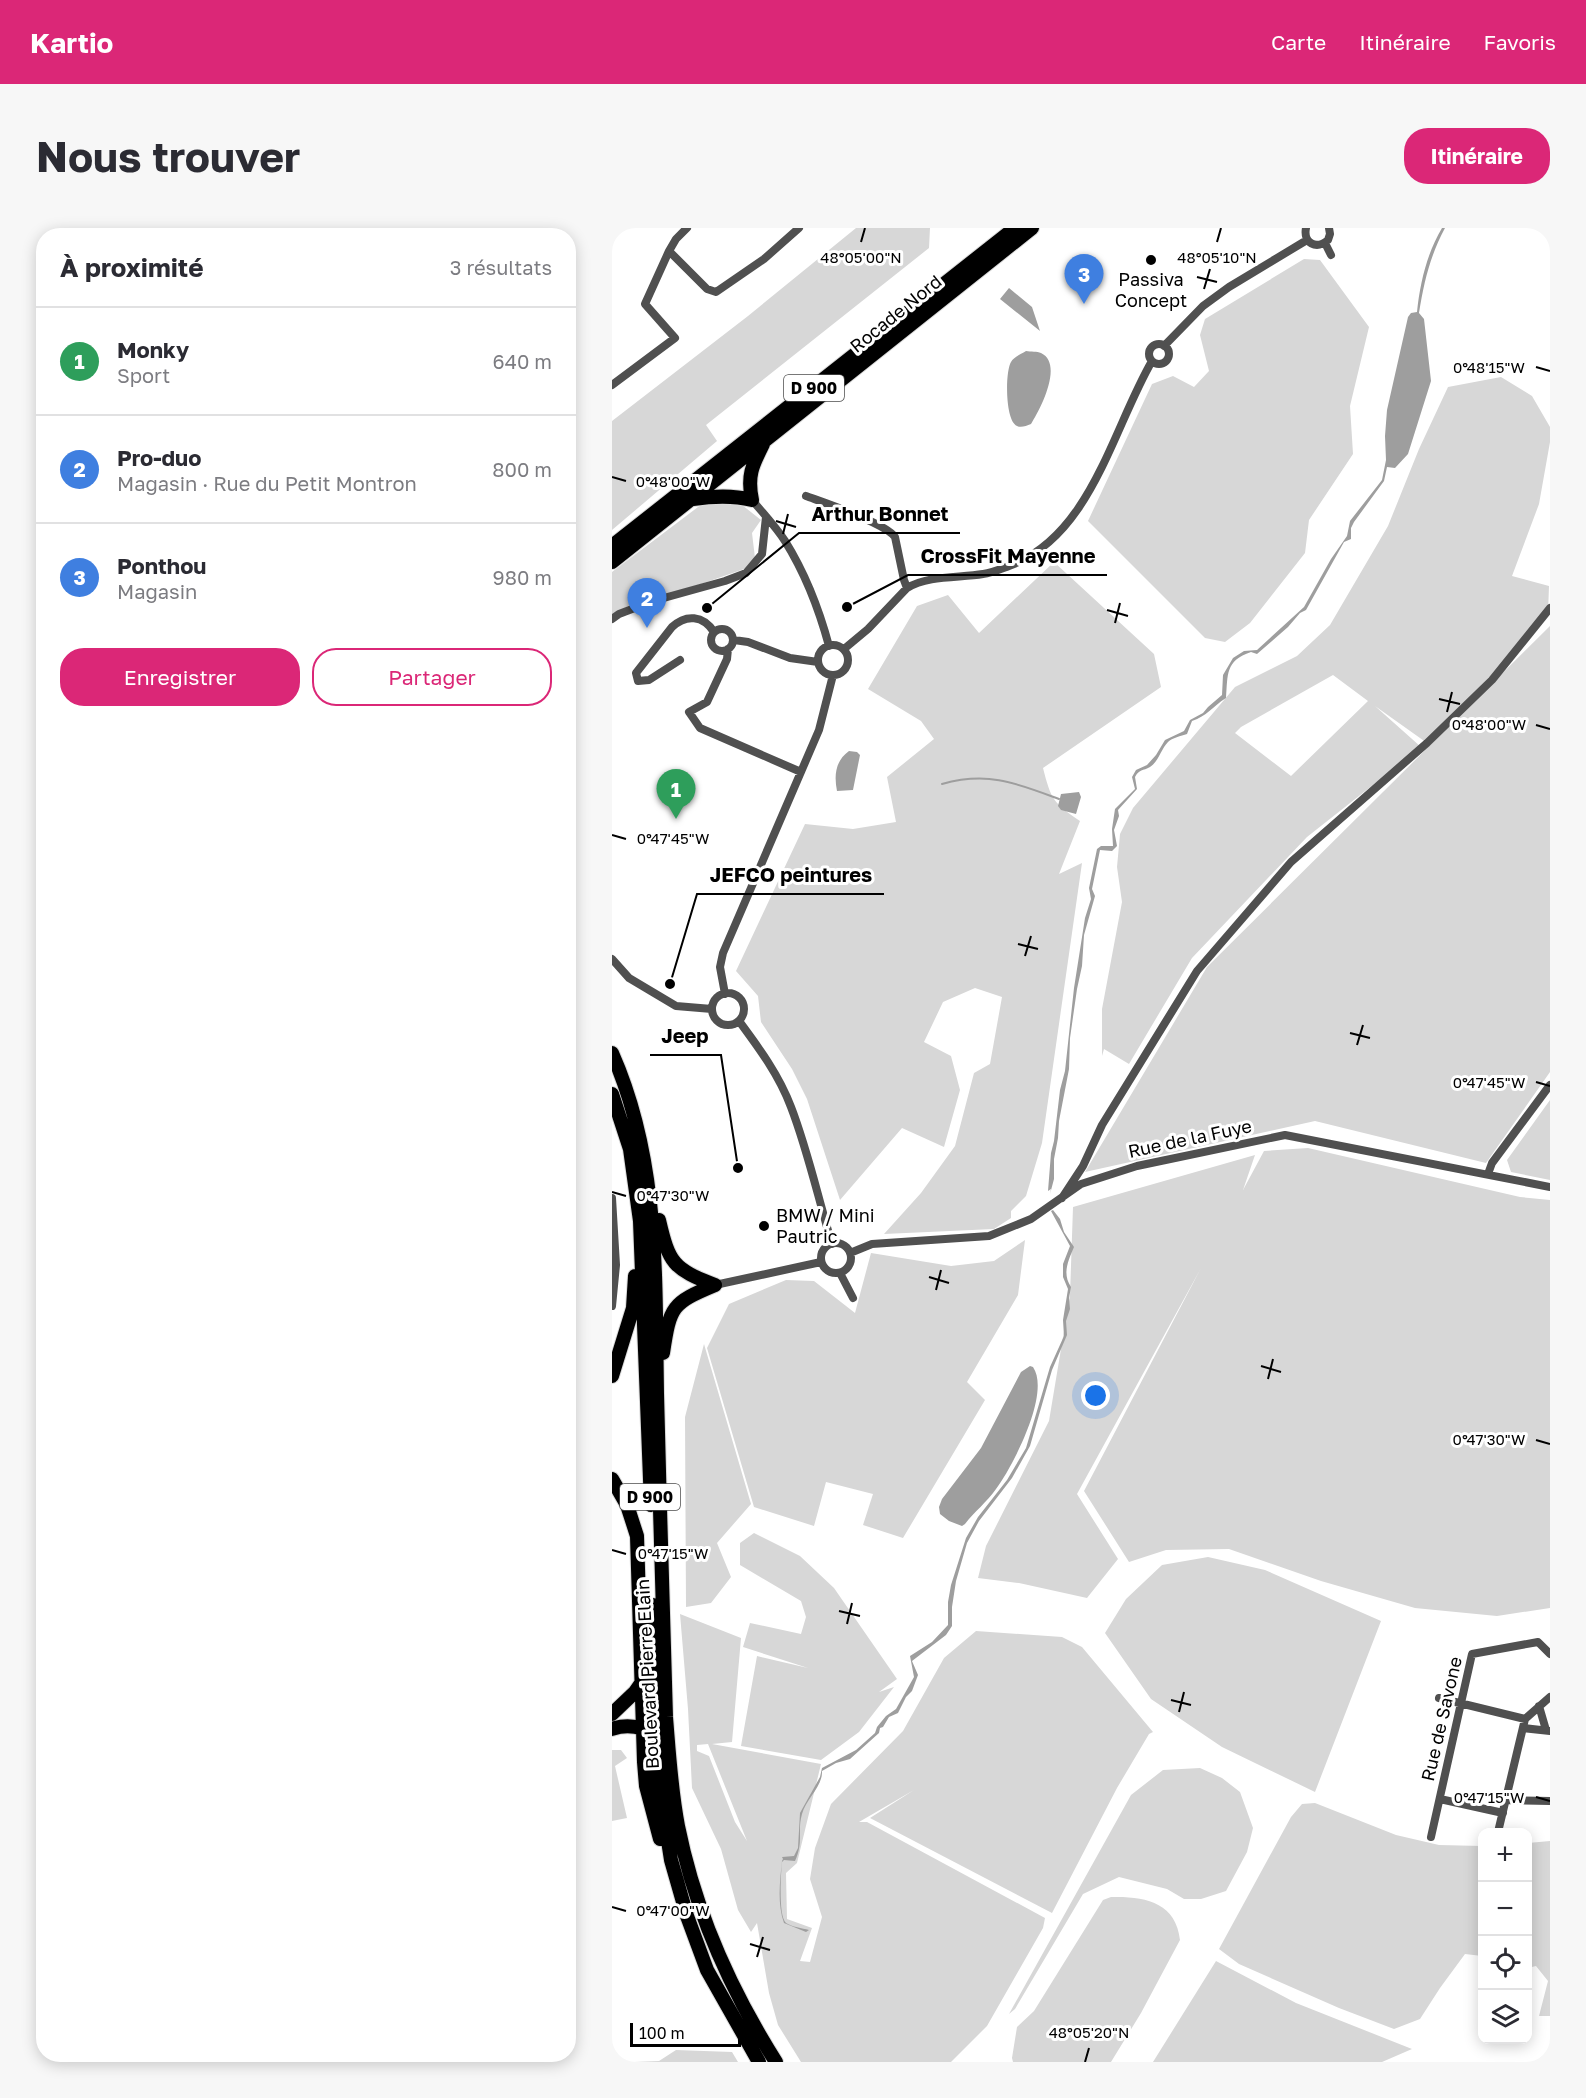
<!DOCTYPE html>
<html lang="fr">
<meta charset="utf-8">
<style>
:root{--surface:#fff;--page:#f7f7f7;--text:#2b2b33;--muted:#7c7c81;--line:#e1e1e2;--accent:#db2777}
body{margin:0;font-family:"Golos Text",sans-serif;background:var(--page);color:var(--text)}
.controls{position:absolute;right:18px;bottom:18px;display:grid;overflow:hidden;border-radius:12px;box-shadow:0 3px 15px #0003}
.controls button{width:54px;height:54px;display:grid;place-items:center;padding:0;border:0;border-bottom:2px solid var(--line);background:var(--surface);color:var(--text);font:30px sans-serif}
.scale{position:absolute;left:18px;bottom:15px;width:111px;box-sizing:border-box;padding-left:6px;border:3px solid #000;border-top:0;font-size:16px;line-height:21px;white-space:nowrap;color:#000;-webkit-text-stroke:4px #fff;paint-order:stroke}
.you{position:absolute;left:484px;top:1168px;width:21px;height:21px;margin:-15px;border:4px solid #fff;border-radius:50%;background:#1a73e8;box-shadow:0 0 0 9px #1a73e833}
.badge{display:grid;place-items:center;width:39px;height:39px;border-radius:50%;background:var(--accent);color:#fff;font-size:20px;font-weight:700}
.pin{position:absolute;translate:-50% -50px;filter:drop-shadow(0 2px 3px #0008)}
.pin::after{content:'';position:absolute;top:32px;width:21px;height:18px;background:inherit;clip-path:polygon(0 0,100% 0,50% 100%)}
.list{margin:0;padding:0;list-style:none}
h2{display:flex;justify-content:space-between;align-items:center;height:78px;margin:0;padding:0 24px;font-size:26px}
h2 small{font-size:20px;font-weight:400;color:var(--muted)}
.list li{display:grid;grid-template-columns:39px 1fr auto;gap:18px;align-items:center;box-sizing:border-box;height:108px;padding:0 24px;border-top:2px solid var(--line)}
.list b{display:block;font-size:22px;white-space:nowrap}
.list p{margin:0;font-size:20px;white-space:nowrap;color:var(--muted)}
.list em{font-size:20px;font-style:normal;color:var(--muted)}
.actions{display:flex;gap:12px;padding:18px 24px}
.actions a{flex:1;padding:14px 0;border:2px solid var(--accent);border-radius:24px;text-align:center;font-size:21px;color:var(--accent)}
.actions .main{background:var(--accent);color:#fff}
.icon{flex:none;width:33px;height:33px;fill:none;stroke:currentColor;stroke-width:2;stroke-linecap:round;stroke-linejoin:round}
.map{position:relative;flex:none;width:938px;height:1834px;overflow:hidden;border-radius:24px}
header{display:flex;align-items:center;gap:36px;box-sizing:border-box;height:84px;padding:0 30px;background:var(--accent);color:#fff}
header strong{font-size:28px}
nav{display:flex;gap:33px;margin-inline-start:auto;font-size:21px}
.intro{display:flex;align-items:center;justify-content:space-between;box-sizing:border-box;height:144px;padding:0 36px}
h1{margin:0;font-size:42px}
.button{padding:15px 27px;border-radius:24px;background:var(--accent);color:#fff;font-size:21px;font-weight:700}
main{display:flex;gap:36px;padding:0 36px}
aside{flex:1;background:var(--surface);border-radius:24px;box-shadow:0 3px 15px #0003}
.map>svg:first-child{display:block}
.green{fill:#d7d7d7;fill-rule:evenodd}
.water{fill:#9e9e9e}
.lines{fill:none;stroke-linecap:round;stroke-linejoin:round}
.stream{stroke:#9e9e9e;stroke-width:2}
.primary-casing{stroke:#dbdbdb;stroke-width:16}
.minor{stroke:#505050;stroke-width:8}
.primary{stroke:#000;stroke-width:14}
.ticks{fill:none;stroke:#000;stroke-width:2}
.poi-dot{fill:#000;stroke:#fff;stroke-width:2}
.labels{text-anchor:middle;stroke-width:6;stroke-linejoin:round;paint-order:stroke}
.shield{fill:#fff;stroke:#4c4c4c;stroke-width:1.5}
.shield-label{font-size:16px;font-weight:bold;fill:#000}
.poi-label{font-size:18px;fill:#000;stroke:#fff}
.street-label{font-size:18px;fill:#000;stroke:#fff}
.ticks-label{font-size:15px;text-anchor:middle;fill:#000;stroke:#fff;stroke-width:6;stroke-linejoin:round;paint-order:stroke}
.leader{fill:none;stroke:#000;stroke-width:2}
.callout-dot{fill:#000;stroke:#fff;stroke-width:2}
.callout-label{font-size:20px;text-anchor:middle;font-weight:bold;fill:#000;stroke:#fff;stroke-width:6;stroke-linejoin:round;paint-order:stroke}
</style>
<header>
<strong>Kartio</strong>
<nav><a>Carte</a><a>Itinéraire</a><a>Favoris</a></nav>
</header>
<div class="intro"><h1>Nous trouver</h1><a class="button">Itinéraire</a></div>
<main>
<aside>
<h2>À proximité<small>3 résultats</small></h2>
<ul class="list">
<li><span class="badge" style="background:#2e9e5b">1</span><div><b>Monky</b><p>Sport</p></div><em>640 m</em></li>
<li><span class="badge" style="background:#3f7fe0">2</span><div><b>Pro-duo</b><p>Magasin · Rue du Petit Montron</p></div><em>800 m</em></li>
<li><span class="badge" style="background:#3f7fe0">3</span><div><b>Ponthou</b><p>Magasin</p></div><em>980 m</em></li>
</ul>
<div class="actions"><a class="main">Enregistrer</a><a>Partager</a></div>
</aside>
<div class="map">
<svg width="938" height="1834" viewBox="0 0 938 1834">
<rect width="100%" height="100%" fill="#fff"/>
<path class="green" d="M244 0H318L317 20 94 197 105 213 0 302V193L136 88Z
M692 31 708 32 757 99 738 178 741 226 697 292 693 325 638 395 613 414 593 410 476 293 540 156 561 148 582 159 597 143 588 107 593 91Z
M889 149 920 168 938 199V214L927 276 900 348 937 358 936 385 880 452 815 515 763 478 809 519 695 609 580 730 517 836 492 821 490 828V781L510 674 505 639 508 606 521 580 623 459 685 428 718 397 776 298 807 221 836 159ZM721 447 756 473 679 548 623 505 629 499Z
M98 272 125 273 149 292 140 305 143 330 135 340 89 356 18 377 0 387V344L86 279Z
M442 334 542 426 549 459 431 540C439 571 441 575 468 593L447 646 470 635 430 915 414 968 399 983V990L382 1001 272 1006 309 965 343 918 362 845 378 836 390 769 363 760 331 774 312 814 339 828 348 862 332 919 290 900 228 972 195 871 180 841 149 794 146 768 124 743 193 596 241 601 284 594 275 549 322 511 309 493 256 461 305 378 336 367 367 405Z
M938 398V844L874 935 703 893 473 944 595 739Z
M938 872V952L899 944 895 932Z
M696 920 908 969 938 972V1380L885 1388 803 1380 709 1353 617 1321 554 1322 517 1334 472 1263 589 1040 465 1266 506 1331 475 1370 407 1355 366 1350 374 1318 437 1193 458 1067 461 979 643 927 631 962 652 923Z
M413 1012 406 1067 355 1154 373 1172 291 1310 251 1297 261 1266 214 1254 202 1298 142 1279 95 1120 117 1076 174 1052 202 1053 243 1085 259 1025 339 1038 382 1033Z
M92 1116 139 1276 105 1315 119 1349 99 1375 74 1379 73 1189Z
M142 1305 188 1328 222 1360 285 1451 267 1464 282 1459 247 1504 209 1532 129 1518 145 1428 196 1440 131 1419 138 1395 189 1406 194 1389 189 1373 128 1337V1315Z
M596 1329 653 1342 769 1393 703 1564 610 1519 539 1471 493 1405 514 1371 550 1337Z
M68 1386 129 1410 120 1514 100 1516 209 1536 185 1635 174 1645 175 1691 200 1700 188 1733 198 1734 210 1689 198 1651 203 1620 219 1576 291 1503 332 1430 364 1403 450 1409 470 1419 541 1504 537 1506 505 1560 440 1685 258 1590 302 1562 247 1594H255L433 1690 431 1700 375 1798 339 1834H189L166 1797 157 1765 145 1695 139 1704 126 1682 109 1621 80 1560 76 1481ZM96 1516 135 1613 123 1594 97 1528 85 1523V1517Z
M0 1522H9L15 1530 3 1538 15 1590 0 1593Z
M588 1540 610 1550 628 1564 641 1600 635 1624 614 1663 589 1671H572L555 1661 507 1649 471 1666 403 1781 397 1786 519 1567 551 1542Z
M703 1575 784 1607 827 1617 870 1618V1728L853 1726 828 1760 808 1791 782 1801 727 1780 627 1736 607 1721 679 1589 690 1576Z
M938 1613V1788H927L936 1753 924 1738 916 1740V1615Z
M499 1669C532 1668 564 1674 568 1712L529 1785 499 1834H401L400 1830 405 1799 422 1783 491 1672Z
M604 1733 684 1775 800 1821 770 1834H541Z
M64 1822 120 1824 126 1834H22L47 1833Z"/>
<path class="water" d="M830 0H833C818 28 812 54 807 85L812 91 819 153 796 226 783 240 775 239 772 253 742 294 739 300V311L732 314 694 382 688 385 676 399 645 426 639 424C613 433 616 446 614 470 600 479 595 488 580 493L575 506C569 508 560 510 556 514 549 521 547 533 538 539 531 543 527 541 523 549L525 561 506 582 507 588 502 602 505 618 500 623 488 622 480 661 483 668 472 707 470 738 465 761 458 810 457 841 447 893 446 910 442 931V951L438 966 439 961 436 963 439 925 442 913 448 862 453 843 462 760 473 690 479 671 477 660 485 621 489 618H501L500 601 503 581 523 561 520 549 524 542 535 537 544 527 553 512 572 503 578 492 591 485 596 479 610 467 611 447 621 430 632 423 645 422 692 379 719 331 735 308 738 293 770 252 774 232 773 208 775 182 796 89 799 85 805 84C808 55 815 25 830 0Z
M397 60 420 79 428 103 388 71Z
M414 123C419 124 425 123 429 125 452 136 428 182 419 196 414 198 409 200 405 198 393 193 393 144 399 134 402 129 409 126 414 123Z
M237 523 245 524 248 527 241 562 225 563C222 548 223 533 237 523Z
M467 564 469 569 464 586 449 582 446 578 449 566Z
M441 982 448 991 452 1004 462 1019C456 1033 450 1046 459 1059L457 1070 458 1081 454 1093 455 1107 440 1142 418 1218 400 1250 367 1293 355 1315 344 1353 340 1379V1398L334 1407 300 1433 306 1447 300 1463 294 1469 286 1485 277 1489 271 1499 268 1500 267 1505 238 1531 224 1535 210 1543C211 1558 194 1571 190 1586 185 1603 192 1613 183 1633L172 1632 170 1634C169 1644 166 1688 174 1695 180 1699 190 1700 197 1702L194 1704 172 1695C165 1675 168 1653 170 1633L171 1631 170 1629 182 1628 186 1620 188 1585 208 1549 210 1540 244 1522 263 1505 265 1499 274 1488 284 1481 302 1449 298 1428 320 1414 336 1397V1374L339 1357 354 1310 366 1289 395 1252 414 1220 438 1139 452 1108 451 1092 456 1061 451 1049V1036L458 1018 439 983Z
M418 1138 421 1139C439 1165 401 1238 384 1261 375 1274 362 1284 353 1296L350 1298 337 1293 328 1286 327 1279 330 1271 369 1220 409 1144Z"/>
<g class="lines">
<path class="stream" d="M330 556C376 543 404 555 447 571"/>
<defs>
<path id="primary" d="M81 271C102 268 120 267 140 272 135 248 140 238 151 216
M0 318 403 0
M0 334 420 0
M0 825C48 933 43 1050 45 1165 48 1273 50 1381 54 1489 57 1525 59 1562 66 1598 83 1683 118 1761 164 1834
M0 866 18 921 28 993 39 1277
M47 992C57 1035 61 1041 103 1057
M51 1125C58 1078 60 1075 103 1057
M0 1148 21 1080 23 1048
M0 1251 15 1277 25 1308 32 1534 34 1558 48 1611
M41 1377 44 1536 59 1632 75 1688 95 1742 147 1834
M0 1486 23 1464 30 1454
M0 1501C11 1497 20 1497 31 1501"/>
</defs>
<use href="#primary" class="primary-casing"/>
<path class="minor" d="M75 0 64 11 57 23 95 61 104 64 152 31 187 0
M694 0C691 15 704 22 716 12L718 6 717 0
M713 15 719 27
M537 126a10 10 0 1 1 20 0a10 10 0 1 1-20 0Z
M552 118 591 78 617 59 695 12
M0 157 63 110 33 76 57 23
M194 268C213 275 273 295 283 309L292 352 295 360C316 347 347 350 371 346 380 345 389 341 397 338 479 308 500 202 540 133
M140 272C151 285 164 299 173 313 193 345 207 381 217 418
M0 391 7 386 41 373 113 353 134 345 150 326 154 289
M99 412a11 11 0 1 1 22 0a11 11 0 1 1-22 0Z
M122 412 136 414 178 430 206 434
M206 432a15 15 0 1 1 30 0a15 15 0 1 1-30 0Z
M116 421 115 431 95 474 77 484 88 500 189 544
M232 421 256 401 295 360
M68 432 37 452 26 453 24 445 60 399C74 386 91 387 102 404
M0 731 17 750 64 778 100 781
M100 781a16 16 0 1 1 32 0a16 16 0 1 1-32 0Z
M113 766 108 739 111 725 207 502 221 447
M127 793C147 820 167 847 179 879 196 923 206 970 220 1016
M876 946 880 935 938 857
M0 970 4 1037 0 1078
M450 970 471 938 490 897 585 743 679 634 815 515 880 452 938 380
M209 1030a15 15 0 1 1 30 0a15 15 0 1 1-30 0Z
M238 1025 260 1016 377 1008 419 991 469 956 525 938 673 907 938 959
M228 1045 241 1070
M103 1057 209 1034
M827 1470 913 1491
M927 1478 934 1502
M911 1500 938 1503
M828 1571 891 1585
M894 1572 938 1573
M886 1604 913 1491 938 1469
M819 1609 860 1426 926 1414 938 1426"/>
<use href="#primary" class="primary"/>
</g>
<path class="ticks" d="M249 14 253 0M605 14 609 0M585 49 605 54M592 61 598 41M924 139 938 143M0 249 14 253M164 293 184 299M171 306 176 286M495 382 516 388M503 395 508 375M827 471 848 476M835 484 840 464M924 497 938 501M0 607 14 611M406 716 426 721M413 728 419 708M738 805 758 810M745 817 751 797M924 854 938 858M0 964 14 968M317 1049 337 1055M324 1062 329 1042M649 1138 669 1144M656 1151 661 1131M924 1212 938 1216M0 1322 14 1326M227 1383 248 1388M235 1396 240 1375M559 1472 579 1477M567 1484 572 1464M924 1569 938 1573M0 1679 14 1683M138 1716 158 1722M145 1729 151 1709M473 1834 477 1820"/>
<g class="poi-dot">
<circle cx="539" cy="32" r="6"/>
<circle cx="152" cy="998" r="6"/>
</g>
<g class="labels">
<g class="shield">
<rect x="172" y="147" width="60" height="26" rx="4.5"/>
<rect x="8" y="1256" width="60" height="26" rx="4.5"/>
</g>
<g class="shield-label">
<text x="202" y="166">D 900</text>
<text x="38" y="1275">D 900</text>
</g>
<g class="poi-label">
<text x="539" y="58">Passiva<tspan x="539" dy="21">Concept</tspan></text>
<text x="164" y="994" text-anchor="start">BMW / Mini<tspan x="164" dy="21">Pautric</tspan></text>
</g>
<g class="street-label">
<text transform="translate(284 86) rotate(-39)" y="6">Rocade Nord</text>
<text transform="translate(578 911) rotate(-12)" y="6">Rue de la Fuye</text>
<text transform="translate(36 1446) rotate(-93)" y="6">Boulevard Pierre Elain</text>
<text transform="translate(830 1491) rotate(-77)" y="6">Rue de Savone</text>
</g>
</g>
<g class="ticks-label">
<text x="249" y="35">48°05'00"N</text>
<text x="605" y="35">48°05'10"N</text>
<text x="877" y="145">0°48'15"W</text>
<text x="61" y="259">0°48'00"W</text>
<text x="877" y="502">0°48'00"W</text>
<text x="61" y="616">0°47'45"W</text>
<text x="877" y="860">0°47'45"W</text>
<text x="61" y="973">0°47'30"W</text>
<text x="877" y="1217">0°47'30"W</text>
<text x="61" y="1331">0°47'15"W</text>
<text x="877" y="1575">0°47'15"W</text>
<text x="61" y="1688">0°47'00"W</text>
<text x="477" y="1810">48°05'20"N</text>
</g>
<path class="leader" d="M95 380L187 305H348M235 379L296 347H495M58 756L85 666H272M126 940L109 827H38"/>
<g class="callout-dot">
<circle cx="95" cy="380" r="6"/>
<circle cx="235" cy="379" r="6"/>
<circle cx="58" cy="756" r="6"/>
<circle cx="126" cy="940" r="6"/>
</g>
<g class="callout-label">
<text x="268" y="293">Arthur Bonnet</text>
<text x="396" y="335">CrossFit Mayenne</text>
<text x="179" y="654">JEFCO peintures</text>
<text x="73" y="815">Jeep</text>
</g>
</svg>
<div class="controls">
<button>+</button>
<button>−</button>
<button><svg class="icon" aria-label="locate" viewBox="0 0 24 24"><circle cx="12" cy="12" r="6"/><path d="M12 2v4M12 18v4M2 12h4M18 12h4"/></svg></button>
<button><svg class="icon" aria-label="layers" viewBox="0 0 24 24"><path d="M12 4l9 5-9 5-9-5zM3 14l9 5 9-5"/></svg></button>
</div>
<div class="scale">100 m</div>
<div class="you"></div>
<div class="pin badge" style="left:64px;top:591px;background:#2e9e5b">1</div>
<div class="pin badge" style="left:35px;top:400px;background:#3f7fe0">2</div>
<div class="pin badge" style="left:472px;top:76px;background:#3f7fe0">3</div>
</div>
</main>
